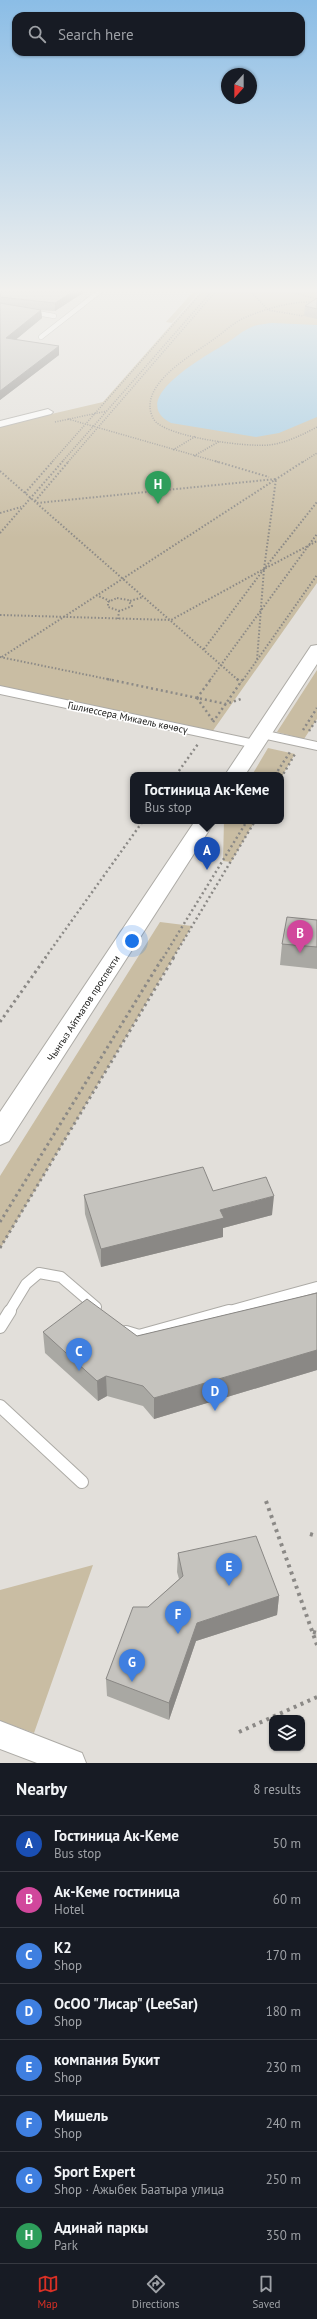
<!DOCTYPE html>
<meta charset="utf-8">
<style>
:root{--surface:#171b24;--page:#20242c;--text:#f1f3f6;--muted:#9ea1a6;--line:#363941;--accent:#d93025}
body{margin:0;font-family:"PT Sans",sans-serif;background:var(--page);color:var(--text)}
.controls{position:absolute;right:12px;bottom:12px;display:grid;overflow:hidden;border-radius:8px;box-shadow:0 1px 3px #0004}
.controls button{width:36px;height:36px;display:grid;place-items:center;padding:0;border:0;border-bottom:1px solid var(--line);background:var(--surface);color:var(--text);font:20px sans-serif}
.compass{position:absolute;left:221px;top:68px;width:36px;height:36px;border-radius:50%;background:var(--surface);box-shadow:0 1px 3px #0004;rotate:201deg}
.you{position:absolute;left:132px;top:941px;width:14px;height:14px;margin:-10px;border:3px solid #fff;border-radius:50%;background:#1a73e8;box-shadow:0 0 0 6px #1a73e833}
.badge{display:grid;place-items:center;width:26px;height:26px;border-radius:50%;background:var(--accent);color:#fff;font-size:13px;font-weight:700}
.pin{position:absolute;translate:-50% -33px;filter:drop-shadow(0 1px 2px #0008)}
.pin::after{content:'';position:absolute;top:21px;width:14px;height:12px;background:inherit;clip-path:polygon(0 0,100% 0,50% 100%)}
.popup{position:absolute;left:130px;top:772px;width:154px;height:52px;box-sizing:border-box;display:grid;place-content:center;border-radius:8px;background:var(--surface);filter:drop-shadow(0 1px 3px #0005);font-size:13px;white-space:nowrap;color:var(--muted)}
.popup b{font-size:15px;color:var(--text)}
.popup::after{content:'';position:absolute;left:50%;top:100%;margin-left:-8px;border:8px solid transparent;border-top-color:var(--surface)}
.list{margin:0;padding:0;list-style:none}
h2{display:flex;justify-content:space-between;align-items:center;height:52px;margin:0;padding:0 16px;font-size:17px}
h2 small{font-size:13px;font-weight:400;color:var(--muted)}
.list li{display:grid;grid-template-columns:26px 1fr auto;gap:12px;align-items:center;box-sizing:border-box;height:56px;padding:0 16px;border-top:1px solid var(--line)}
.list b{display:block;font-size:15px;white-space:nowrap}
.list p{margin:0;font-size:13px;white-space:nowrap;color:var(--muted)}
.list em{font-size:13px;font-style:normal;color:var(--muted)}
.icon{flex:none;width:22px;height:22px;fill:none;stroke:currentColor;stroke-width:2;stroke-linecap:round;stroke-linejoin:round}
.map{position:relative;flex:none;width:317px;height:1763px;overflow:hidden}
.search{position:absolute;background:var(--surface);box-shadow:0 1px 3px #0004;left:12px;right:12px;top:12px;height:44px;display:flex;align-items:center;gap:10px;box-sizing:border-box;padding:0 14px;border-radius:12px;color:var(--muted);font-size:15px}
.sheet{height:500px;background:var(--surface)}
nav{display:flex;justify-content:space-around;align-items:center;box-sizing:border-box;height:56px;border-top:1px solid var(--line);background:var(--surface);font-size:11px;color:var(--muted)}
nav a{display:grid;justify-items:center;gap:2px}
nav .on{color:var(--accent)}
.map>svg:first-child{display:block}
.green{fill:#c9bda3}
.water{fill:#a1cbe4}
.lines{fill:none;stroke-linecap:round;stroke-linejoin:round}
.service-far2-casing{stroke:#adaba6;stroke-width:5.5}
.service-far1-casing{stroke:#adaba6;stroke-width:12}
.service-casing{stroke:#adaba6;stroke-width:14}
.minor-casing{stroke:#adaba6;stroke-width:2}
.primary-casing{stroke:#adaba6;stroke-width:2}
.path-far4{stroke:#8b8986;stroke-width:1.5;stroke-dasharray:1 1.5;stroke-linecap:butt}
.path-far3{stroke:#8b8986;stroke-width:2;stroke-dasharray:1.5 2;stroke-linecap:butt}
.path-far2{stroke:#8b8986;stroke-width:2.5;stroke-dasharray:2 3;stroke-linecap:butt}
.path-far1{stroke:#8b8986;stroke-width:3;stroke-dasharray:2.5 3.5;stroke-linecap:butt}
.path{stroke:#8b8986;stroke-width:4;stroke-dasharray:3 4.5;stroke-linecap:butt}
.service-far2{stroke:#fff;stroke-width:4.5}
.service-far1{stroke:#fff;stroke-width:10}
.service{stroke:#fff;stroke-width:12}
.minor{fill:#fff;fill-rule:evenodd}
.primary{fill:#fff;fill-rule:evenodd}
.wall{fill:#a9a8a3}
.shaded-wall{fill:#8a8885}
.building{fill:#c5c3be;stroke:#8a8885}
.labels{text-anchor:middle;stroke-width:3.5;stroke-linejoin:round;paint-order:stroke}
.street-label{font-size:10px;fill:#20201e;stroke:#fff}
</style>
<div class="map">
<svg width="317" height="1763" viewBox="0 0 317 1763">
<rect width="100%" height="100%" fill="#e2dfda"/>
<path class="green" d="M194 291H200L172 323 166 322Z
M201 291 317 292V583L212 732 0 688V426L103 402Z
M317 670V719L304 739 277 732Z
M268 748 295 754 281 778V775H252Z
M224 821H255L231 862 223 861Z
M160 922 192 926 0 1249V1176Z
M93 1565 34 1733 0 1721V1590Z"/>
<path class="water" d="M272 323 317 325V417L279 433 256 437 171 423C125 399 208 355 225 344 235 338 243 330 254 326 260 324 266 324 272 323Z"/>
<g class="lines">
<defs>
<path id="service-far2" d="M31 312 54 316
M41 337 100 291"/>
<path id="service-far1" d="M9 1312 26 1284 39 1273 61 1277 96 1307
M226 1312 317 1287"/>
<path id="service" d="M0 1327 10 1311
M126 1332 139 1336 229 1311
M0 1406 82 1482"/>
<path id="minor" d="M48 409 53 412 51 414 0 427V421Z
M0 686 255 740 262 744 255 748 0 694Z
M262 730 317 742V750L257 737 255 734 257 731Z
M0 1721 82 1753 86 1763H37L0 1749Z"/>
<path id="primary" d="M317 645V664L245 775H225L311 646Z
M195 821H215L9 1141 0 1145V1112Z"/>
</defs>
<use href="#service-far2" class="service-far2-casing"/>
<use href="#service-far1" class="service-far1-casing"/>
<use href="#service" class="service-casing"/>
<use href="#minor" class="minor-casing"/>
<use href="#primary" class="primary-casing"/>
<path class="path-far4" d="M250 291 268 310 303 316 307 313
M286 291 317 299
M317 302C292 301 267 308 244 318 233 323 224 332 214 339 194 354 149 378 150 407 150 412 153 420 157 423 176 438 245 447 269 445 286 443 302 435 317 427
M68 419 218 462
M55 422 107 411
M173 450 196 436
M194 456 220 441
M52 462 203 291
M62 462 212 291
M68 462 216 291
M303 462 317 453"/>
<path class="path-far3" d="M215 461 269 477
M0 471 238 680
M25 493 53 461
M35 501 69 461
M37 503 276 479 264 569 257 660
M0 513 21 507
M0 533 63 461
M96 595 110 601
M117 598 128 600 132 606 120 611 108 607V602Z
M130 601 143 597
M0 615 171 620 264 569 317 502
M118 619 119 611
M204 649 264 569 317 541
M0 657 112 680
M2 657 304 461
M210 680 317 534
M243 680 317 575"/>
<path class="path-far2" d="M107 679 226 704 241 699
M237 679 241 683
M197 698 211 679
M197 698 214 722
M213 722 243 679
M303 730 317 708
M309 731 317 719
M176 775 198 744
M275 775 290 752
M281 778 295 754
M45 958 143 821
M163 958 247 821
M173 958 255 821"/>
<path class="path-far1" d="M0 1022 46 957
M0 1222 163 957
M0 1248 174 957"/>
<path class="path" d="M266 1501 317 1645
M310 1534 317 1536
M313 1632 317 1633
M239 1732 317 1697"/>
<use href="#service-far2" class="service-far2"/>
<use href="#service-far1" class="service-far1"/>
<use href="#service" class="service"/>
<use href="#minor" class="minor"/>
<use href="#primary" class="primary"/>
</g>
<path class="wall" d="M0 291H86L55 311 40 310H41L42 318 15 340 59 355 0 400Z
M317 298V319L304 316 305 306Z
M317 920V969L280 965 282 944Z
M213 1191 272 1215 223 1228V1237L101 1267 85 1214 84 1195Z
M317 1293V1370L154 1419 143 1406 107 1396 98 1401 45 1353 43 1332 137 1336Z
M178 1553 279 1596 277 1615 196 1641 169 1720 107 1696 106 1679 148 1607 179 1579 177 1572Z"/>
<path class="shaded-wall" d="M74 291H86L55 311V303Z
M41 310 42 318 7 347 6 338Z
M59 346V355L0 400V391Z
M274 1196 272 1215 223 1228V1237L101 1267V1249L220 1210Z
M317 1350V1370L154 1419V1398Z
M106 1376 107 1396 98 1401 97 1381Z
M279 1596 277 1615 196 1641 169 1720V1703L197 1623Z"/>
<path class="building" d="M0 291H74L55 303 0 297Z
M317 298V309L305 306Z
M0 303 41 310 6 338 59 346 0 391Z
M287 917 317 920V947L282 944Z
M203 1167 213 1191 266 1177 274 1196 220 1210 224 1218 101 1249 84 1195Z
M317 1293V1350L154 1398 143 1386 106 1376 97 1381 43 1332 87 1299 137 1336Z
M256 1536 279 1596 197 1623 169 1703 106 1679 133 1607H148L183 1576 178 1553Z"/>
<linearGradient id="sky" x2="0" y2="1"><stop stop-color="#8bbde6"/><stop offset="0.54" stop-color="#f2f1ee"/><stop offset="1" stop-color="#f2f1ee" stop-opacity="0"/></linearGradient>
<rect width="317" height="538" fill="url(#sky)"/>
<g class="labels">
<g class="street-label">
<text transform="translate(128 717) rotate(12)" y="4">Гшлиессера Микаель көчөсү</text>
<text transform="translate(83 1008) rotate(-57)" y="4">Чынгыз Айтматов проспекти</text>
</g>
</g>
</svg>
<div class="controls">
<button><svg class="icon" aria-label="layers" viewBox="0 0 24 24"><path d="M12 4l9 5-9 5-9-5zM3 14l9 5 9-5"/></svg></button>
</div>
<svg class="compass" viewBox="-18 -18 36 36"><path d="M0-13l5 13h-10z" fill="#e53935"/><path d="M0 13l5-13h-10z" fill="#9ea1a6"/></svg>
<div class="you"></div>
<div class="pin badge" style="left:207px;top:870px;background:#1a4fb4">A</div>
<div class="popup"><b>Гостиница Ак-Кеме</b>Bus stop</div>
<div class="pin badge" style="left:300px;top:953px;background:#d1479c">B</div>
<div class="pin badge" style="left:79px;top:1371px;background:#3f7fe0">C</div>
<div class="pin badge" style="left:215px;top:1411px;background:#3f7fe0">D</div>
<div class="pin badge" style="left:229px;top:1586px;background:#3f7fe0">E</div>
<div class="pin badge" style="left:178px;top:1634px;background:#3f7fe0">F</div>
<div class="pin badge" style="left:132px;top:1682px;background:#3f7fe0">G</div>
<div class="pin badge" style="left:158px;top:504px;background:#2e9e5b">H</div>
<div class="search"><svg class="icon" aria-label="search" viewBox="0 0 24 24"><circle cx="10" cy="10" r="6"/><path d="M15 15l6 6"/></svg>Search here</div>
</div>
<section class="sheet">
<h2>Nearby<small>8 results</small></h2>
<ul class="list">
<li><span class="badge" style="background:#1a4fb4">A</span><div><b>Гостиница Ак-Кеме</b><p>Bus stop</p></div><em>50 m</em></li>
<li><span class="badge" style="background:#d1479c">B</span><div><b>Ак-Кеме гостиница</b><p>Hotel</p></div><em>60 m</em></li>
<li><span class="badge" style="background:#3f7fe0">C</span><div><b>К2</b><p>Shop</p></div><em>170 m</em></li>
<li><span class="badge" style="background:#3f7fe0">D</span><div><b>ОсОО &quot;Лисар&quot; (LeeSar)</b><p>Shop</p></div><em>180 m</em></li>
<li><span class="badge" style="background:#3f7fe0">E</span><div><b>компания Букит</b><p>Shop</p></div><em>230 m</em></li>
<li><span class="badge" style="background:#3f7fe0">F</span><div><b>Мишель</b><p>Shop</p></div><em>240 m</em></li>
<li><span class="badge" style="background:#3f7fe0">G</span><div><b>Sport Expert</b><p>Shop · Ажыбек Баатыра улица</p></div><em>250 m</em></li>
<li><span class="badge" style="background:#2e9e5b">H</span><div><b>Адинай паркы</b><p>Park</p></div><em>350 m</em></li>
</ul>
</section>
<nav>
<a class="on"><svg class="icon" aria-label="map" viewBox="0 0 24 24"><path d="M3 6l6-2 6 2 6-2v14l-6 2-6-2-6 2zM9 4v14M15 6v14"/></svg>Map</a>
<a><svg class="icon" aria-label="directions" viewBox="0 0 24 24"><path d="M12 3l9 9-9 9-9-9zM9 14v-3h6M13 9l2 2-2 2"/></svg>Directions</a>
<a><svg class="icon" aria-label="saved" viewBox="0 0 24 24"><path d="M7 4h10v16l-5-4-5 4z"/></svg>Saved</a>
</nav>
